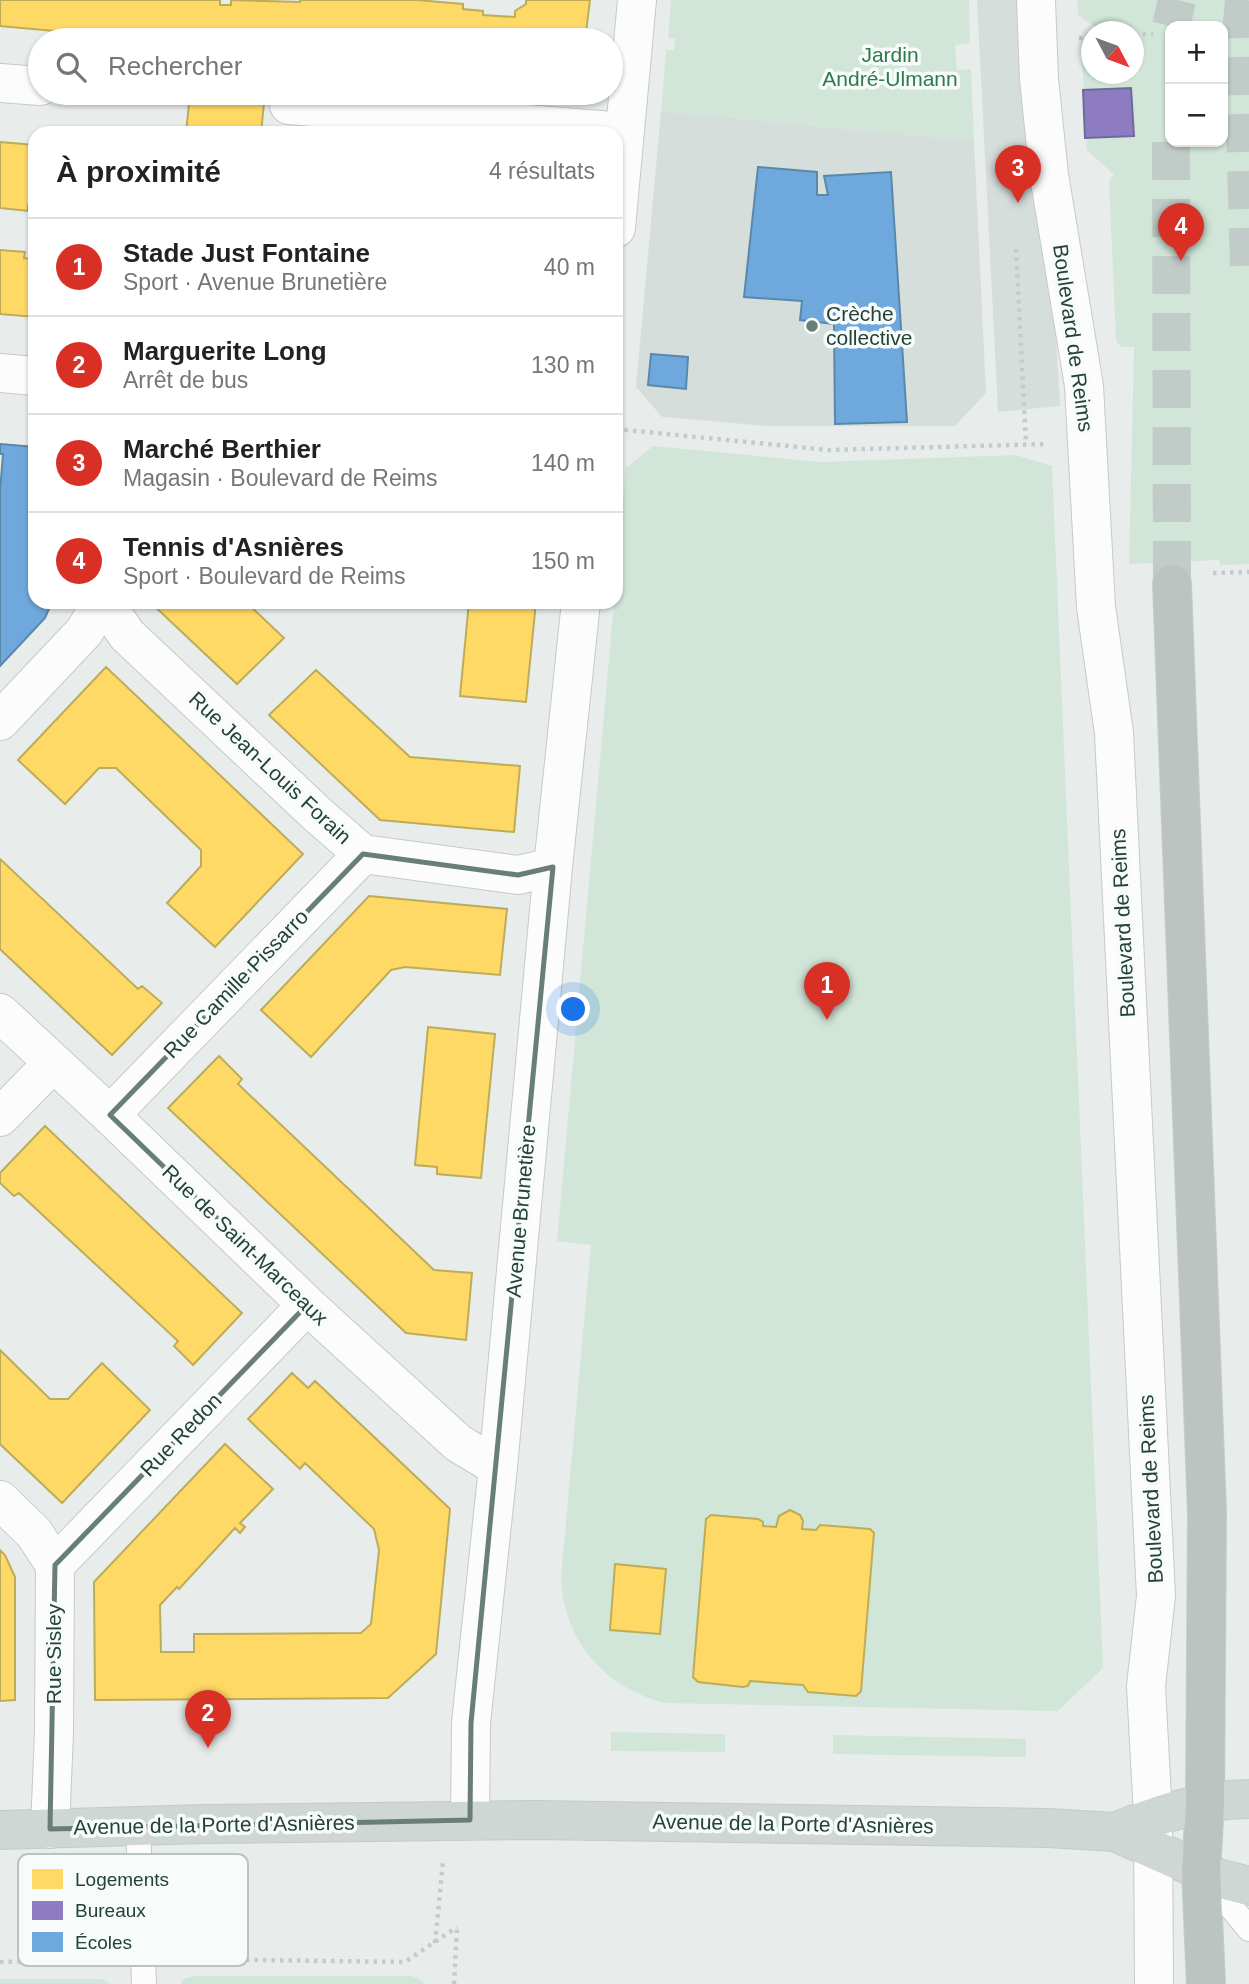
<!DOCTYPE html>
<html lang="fr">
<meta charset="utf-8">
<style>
:root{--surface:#fff;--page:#f6f6f6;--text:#222;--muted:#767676;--line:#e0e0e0;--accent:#d93025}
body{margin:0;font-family:Helvetica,sans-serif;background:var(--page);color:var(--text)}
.controls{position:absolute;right:21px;top:21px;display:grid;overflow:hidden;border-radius:14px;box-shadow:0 2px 5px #0004}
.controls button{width:63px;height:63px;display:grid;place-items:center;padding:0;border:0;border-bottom:2px solid var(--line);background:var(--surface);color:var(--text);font:35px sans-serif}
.compass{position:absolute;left:1081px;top:21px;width:63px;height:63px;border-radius:50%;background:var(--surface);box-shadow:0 2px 5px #0004;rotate:131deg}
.you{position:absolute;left:574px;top:1010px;width:24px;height:24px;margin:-18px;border:5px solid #fff;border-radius:50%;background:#1a73e8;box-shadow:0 0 0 10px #1a73e833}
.badge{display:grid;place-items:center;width:46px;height:46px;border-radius:50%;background:var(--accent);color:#fff;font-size:23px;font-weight:700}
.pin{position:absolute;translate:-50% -58px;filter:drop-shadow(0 2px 4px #0008)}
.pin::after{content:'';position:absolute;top:37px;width:24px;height:21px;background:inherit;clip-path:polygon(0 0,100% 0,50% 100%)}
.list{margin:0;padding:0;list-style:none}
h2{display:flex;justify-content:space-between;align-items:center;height:91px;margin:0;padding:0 28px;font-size:30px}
h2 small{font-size:23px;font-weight:400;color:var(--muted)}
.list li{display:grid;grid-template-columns:46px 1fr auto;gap:21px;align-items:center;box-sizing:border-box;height:98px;padding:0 28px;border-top:2px solid var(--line)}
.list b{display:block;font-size:26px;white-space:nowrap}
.list p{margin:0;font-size:23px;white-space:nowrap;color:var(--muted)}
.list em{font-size:23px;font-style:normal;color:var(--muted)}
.icon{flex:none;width:38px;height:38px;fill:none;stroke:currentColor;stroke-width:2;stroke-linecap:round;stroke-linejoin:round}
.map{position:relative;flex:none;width:1249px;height:1984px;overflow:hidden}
.search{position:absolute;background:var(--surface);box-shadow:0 2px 5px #0004;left:28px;top:28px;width:595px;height:77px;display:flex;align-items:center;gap:18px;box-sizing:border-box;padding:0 24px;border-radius:38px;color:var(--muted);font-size:26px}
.panel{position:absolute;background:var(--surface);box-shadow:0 2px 5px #0004;left:28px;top:126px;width:595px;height:483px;border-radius:21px}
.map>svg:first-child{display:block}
.built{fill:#d6dedb}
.green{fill:#d1e6d8;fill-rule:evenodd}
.homes{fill:#ffd966;stroke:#bdac59;stroke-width:2}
.offices{fill:#8e7cc3;stroke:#6e6b9a;stroke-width:2}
.schools{fill:#6fa8dc;stroke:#5889ab;stroke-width:2}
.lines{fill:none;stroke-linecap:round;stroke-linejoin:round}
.highway-tunnel{stroke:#c1cbc8;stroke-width:38;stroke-dasharray:38 19;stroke-linecap:butt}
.lane-casing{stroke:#c5cac8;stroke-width:26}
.street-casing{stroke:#c5cac8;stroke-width:40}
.primary-casing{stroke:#c3ccc9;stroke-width:40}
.highway-casing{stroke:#c3ccc9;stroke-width:40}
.path{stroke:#c3ccca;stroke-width:4.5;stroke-dasharray:3.5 5;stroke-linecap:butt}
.lane{stroke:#fcfcfc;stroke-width:24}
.street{stroke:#fcfcfc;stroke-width:38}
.primary{stroke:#cfd7d5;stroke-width:38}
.highway{stroke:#bcc4c2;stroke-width:38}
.marked{fill:none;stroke:#697e78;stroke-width:5;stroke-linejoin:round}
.poi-dot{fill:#697e78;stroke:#f7fbf9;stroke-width:2.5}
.labels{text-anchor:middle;stroke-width:7;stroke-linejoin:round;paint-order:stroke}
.park-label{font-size:21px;fill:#2d7a4b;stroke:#f7fbf9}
.poi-label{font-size:21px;fill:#24423a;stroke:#f7fbf9;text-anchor:start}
.street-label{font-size:21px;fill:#24423a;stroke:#f7fbf9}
.key{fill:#f7fbf9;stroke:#b8c4c0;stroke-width:2}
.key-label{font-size:19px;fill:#24423a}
</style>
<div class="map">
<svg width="1249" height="1984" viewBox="0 0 1249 1984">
<rect width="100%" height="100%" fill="#e8edeb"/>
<path class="built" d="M977 0H1036L1060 406 998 412Z
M661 111 974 141 986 393 955 426H767L662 417 636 387Z"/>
<path class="green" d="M671 0H969L970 43 955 45 957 70 971 69 974 141 661 111 666 50H674L675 39 668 38Z
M1077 0H1249V564L1220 565 1219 560 1129 564 1134 347H1122L1116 341 1109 181 1114 175 1087 150 1082 61 1091 50 1092 74H1134V32L1124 31V25L1094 26 1078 15ZM1170 26H1223V142H1170Z
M653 446 821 462 1016 455 1052 466 1103 1668 1058 1711 664 1703C603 1686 564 1641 561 1577L591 1245 557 1241 626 468Z
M611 1732 725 1734V1752L611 1751Z
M833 1735 1026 1739V1757L833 1754Z
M194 1976H411L418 1978 425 1984H180L184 1979Z
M0 1979H102L111 1984H0Z"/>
<path class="homes" d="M0 0H220V5H231V0L300 2V0H417L463 4V9L483 11V15L515 17V11L526 4V0H590L585 40H153L0 26Z
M190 93H265L261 133H186Z
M0 142 35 145V206L28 205V211L0 208Z
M0 250 25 252 24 258 35 259V317L0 314Z
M150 602H246L284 638 237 684Z
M469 602H536L526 702 460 696Z
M106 667 303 854 215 947 167 903 201 866V850L116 768H99L65 804 18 760Z
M316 670 410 757 520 766 514 832 380 820 269 715Z
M0 859 138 989 142 986 162 1003 112 1055 0 949Z
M369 896 507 909 500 975 405 967 391 970 311 1057 261 1010Z
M428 1027 495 1034 481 1178 437 1174V1167L415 1165Z
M219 1056 242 1079 238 1084 434 1270 472 1273 466 1340 406 1333 168 1108Z
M45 1126 242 1313 193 1365 174 1346 178 1341 19 1193 14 1196 0 1183V1173Z
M0 1350 50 1399H68L102 1363 150 1410 62 1503 0 1444Z
M292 1373 308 1388 315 1381 450 1509 436 1654 388 1698 95 1700 94 1582 225 1444 273 1489 240 1523 245 1527 240 1533 235 1528 179 1589 177 1587 160 1605 161 1652H194V1634L361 1633 371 1624 379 1550 374 1529 305 1463 300 1469 248 1419Z
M790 1510 800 1515 803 1521 802 1529 816 1530 820 1525 870 1529 874 1533 861 1691 856 1696 808 1692 803 1685 750 1681 748 1686 743 1687 698 1682 693 1677 706 1519 711 1515 758 1519 763 1522V1526L776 1527 779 1516Z
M0 1550 5 1555 15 1577V1700L0 1701Z
M615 1564 666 1569 660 1634 610 1630Z"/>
<path class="offices" d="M1131 88 1134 136 1085 138 1083 90Z"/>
<path class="schools" d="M758 167 817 172V195H828L824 176 891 172 907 422 835 424 834 324 800 320 802 301 744 297Z
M651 354 688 357 686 389 648 385Z
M0 444 35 447V602H52L45 618 0 666V491L3 454H0Z"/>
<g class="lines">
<path class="highway-tunnel" d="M1244 0 1242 23 1249 266
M1171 26 1177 0
M1171 142 1172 584"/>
<defs>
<path id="lane" d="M138 1826 144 1984
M1203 1873 1249 1929"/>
<path id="street" d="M1036 0 1039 79 1049 175 1084 386 1096 607 1114 733 1156 1596 1146 1686 1153 1817 1154 1984
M0 83 40 86
M289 105 624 132
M616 228 637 0
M0 373 35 376
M104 602 127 635 318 815 363 854 518 875 553 867
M0 721 84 632 102 602
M0 1013 110 1115 307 1305 458 1443 498 1467
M110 1115 363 854
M0 1117 53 1063
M0 1500 34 1533 55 1565 54 1732 50 1829
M55 1565 307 1305
M470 1820 471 1723 498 1467 553 867 581 602"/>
<path id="primary" d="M0 1830 205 1824 535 1820 1048 1828 1115 1832 1218 1878 1249 1886
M1115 1832C1158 1815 1202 1799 1249 1799"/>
<path id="highway" d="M1172 584 1207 1513 1205 1803 1201 1871 1206 1984"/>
</defs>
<use href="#lane" class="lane-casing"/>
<use href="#street" class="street-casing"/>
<use href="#primary" class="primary-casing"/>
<use href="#highway" class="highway-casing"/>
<path class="path" d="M1134 35 1153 34
M1079 38 1092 37
M1016 249 1026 444
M616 429 828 450 1048 444
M1213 573 1249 572
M435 1943 443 1862
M178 1959 405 1962 457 1927
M0 1962 110 1959
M454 1984 457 1928"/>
<use href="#lane" class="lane"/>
<use href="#street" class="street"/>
<use href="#primary" class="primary"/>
<use href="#highway" class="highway"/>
</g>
<path class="marked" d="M363 854 518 875 553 867 471 1723 470 1820 50 1829 55 1565 307 1305 110 1115Z"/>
<circle class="poi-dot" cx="812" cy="326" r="7"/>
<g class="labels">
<g class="park-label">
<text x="890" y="62">Jardin<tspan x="890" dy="24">André-Ulmann</tspan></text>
</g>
<g class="poi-label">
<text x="826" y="321">Crèche<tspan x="826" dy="24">collective</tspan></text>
</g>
<g class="street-label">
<text transform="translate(1073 338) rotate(82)" y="7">Boulevard de Reims</text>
<text transform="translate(270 768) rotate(43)" y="7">Rue Jean-Louis Forain</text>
<text transform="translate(1123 923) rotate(-93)" y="7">Boulevard de Reims</text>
<text transform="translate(236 984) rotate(-46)" y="7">Rue Camille Pissarro</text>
<text transform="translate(521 1211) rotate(-85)" y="7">Avenue Brunetière</text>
<text transform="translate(245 1245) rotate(44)" y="7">Rue de Saint-Marceaux</text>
<text transform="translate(181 1435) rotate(-46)" y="7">Rue Redon</text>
<text transform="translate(1151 1489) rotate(-93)" y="7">Boulevard de Reims</text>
<text transform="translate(54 1654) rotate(-90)" y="7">Rue Sisley</text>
<text transform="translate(793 1824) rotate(1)" y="7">Avenue de la Porte d'Asnières</text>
<text transform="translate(214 1825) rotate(-1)" y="7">Avenue de la Porte d'Asnières</text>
</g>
</g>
<rect x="18" y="1854" width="230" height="112" rx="10" class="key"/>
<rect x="32" y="1869" width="31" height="20" fill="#ffd966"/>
<rect x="32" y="1901" width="31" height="19" fill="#8e7cc3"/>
<rect x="32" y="1932" width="31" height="20" fill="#6fa8dc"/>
<g class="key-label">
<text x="75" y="1886">Logements</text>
<text x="75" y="1917">Bureaux</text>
<text x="75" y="1949">Écoles</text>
</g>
</svg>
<div class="controls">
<button>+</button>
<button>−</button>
</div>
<svg class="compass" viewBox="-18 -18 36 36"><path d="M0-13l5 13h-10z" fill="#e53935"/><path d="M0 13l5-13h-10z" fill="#767676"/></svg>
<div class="you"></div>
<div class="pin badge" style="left:827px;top:1020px">1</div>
<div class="pin badge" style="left:208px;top:1748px">2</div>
<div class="pin badge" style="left:1018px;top:203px">3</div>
<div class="pin badge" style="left:1181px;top:261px">4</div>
<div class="search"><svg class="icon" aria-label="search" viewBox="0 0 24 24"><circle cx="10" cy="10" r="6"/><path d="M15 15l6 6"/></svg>Rechercher</div>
<section class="panel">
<h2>À proximité<small>4 résultats</small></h2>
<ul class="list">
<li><span class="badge">1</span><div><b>Stade Just Fontaine</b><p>Sport · Avenue Brunetière</p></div><em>40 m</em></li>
<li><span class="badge">2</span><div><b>Marguerite Long</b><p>Arrêt de bus</p></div><em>130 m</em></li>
<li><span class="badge">3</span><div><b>Marché Berthier</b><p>Magasin · Boulevard de Reims</p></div><em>140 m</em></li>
<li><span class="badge">4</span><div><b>Tennis d'Asnières</b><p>Sport · Boulevard de Reims</p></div><em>150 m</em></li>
</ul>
</section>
</div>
